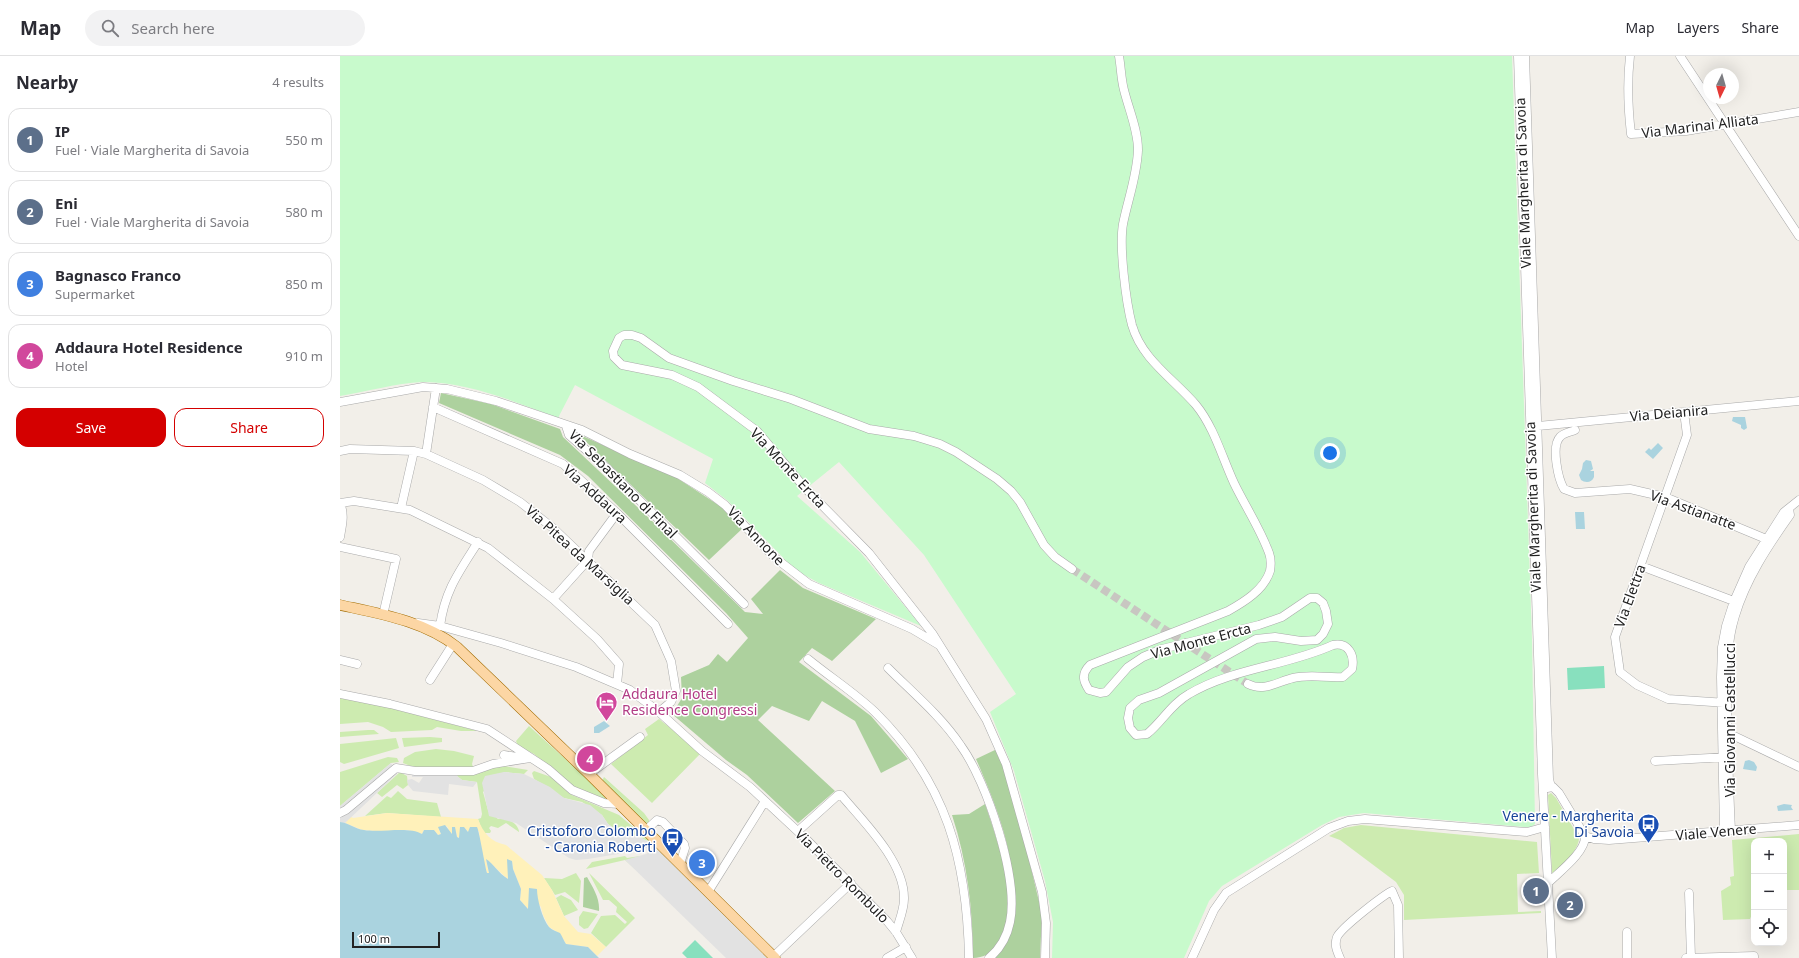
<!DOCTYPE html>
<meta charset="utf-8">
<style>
:root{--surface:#fff;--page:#f2f2f3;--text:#2b2b33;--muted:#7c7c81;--line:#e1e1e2;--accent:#d40000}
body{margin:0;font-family:"Noto Sans",sans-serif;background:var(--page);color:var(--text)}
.controls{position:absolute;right:12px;bottom:12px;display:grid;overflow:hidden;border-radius:8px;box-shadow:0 4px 16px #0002}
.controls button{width:36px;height:36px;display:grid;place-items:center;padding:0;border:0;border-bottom:1px solid var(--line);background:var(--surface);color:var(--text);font:20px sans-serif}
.compass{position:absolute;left:1363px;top:12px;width:36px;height:36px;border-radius:50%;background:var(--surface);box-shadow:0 4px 16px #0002;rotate:185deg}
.scale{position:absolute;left:12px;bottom:10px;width:88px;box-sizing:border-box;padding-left:4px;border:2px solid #222;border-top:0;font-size:11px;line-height:14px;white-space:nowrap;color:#222;-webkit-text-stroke:3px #fff;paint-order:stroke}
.you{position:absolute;left:990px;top:397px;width:14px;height:14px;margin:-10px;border:3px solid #fff;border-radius:50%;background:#1a73e8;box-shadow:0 0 0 6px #1a73e833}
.badge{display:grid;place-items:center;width:26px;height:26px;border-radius:50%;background:var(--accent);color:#fff;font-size:13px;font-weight:700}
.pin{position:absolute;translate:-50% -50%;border:2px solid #fff;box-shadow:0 1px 4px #0006}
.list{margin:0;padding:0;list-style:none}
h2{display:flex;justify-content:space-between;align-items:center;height:52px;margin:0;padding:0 16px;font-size:17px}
h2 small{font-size:13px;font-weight:400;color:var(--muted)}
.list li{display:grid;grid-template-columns:26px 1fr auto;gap:12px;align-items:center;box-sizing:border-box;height:64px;margin:0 8px 8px;padding:0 8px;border:1px solid var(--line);border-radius:12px}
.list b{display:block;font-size:15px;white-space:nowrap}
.list p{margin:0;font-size:13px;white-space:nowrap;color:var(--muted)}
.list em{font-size:13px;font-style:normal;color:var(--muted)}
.actions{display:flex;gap:8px;padding:12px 16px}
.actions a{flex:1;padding:9px 0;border:1px solid var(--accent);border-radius:12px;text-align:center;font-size:14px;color:var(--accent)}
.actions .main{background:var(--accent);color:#fff}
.icon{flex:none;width:22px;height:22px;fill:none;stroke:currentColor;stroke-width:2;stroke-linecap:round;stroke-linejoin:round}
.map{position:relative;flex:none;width:1459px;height:902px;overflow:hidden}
header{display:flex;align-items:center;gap:24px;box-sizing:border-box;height:56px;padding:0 20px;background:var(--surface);border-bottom:1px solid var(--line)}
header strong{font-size:19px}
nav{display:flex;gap:22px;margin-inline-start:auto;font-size:14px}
.search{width:280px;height:36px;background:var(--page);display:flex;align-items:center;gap:10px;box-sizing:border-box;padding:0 14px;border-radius:22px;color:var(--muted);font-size:15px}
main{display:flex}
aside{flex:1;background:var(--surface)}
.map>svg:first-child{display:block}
.grass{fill:#cdebb0}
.forest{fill:#add19e}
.sand{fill:#fff1ba}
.park{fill:#c8facc}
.pitch{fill:#88e0be}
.parking{fill:#e2e2e2}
.water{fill:#aad3df}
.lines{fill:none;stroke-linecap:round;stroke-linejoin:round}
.minor-tunnel{stroke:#c8c6c1;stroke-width:8;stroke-dasharray:8 4;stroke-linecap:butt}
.minor-casing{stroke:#a9a9a9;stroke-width:9}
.major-casing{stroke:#a06b00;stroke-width:11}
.minor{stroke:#fff;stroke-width:8}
.major{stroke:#fcd6a4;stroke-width:10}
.labels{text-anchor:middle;stroke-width:3;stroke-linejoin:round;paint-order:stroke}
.street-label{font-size:14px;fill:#222;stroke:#fff}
.hotel-label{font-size:14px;fill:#b23c85;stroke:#fff;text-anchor:start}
.transit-label{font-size:14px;fill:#164399;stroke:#fff;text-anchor:end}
</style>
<header>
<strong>Map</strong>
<div class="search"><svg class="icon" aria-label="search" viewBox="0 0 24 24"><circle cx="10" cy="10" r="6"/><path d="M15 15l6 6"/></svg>Search here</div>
<nav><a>Map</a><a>Layers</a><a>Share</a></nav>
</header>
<main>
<aside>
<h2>Nearby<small>4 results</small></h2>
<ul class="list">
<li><span class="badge" style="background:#5c6f8a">1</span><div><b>IP</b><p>Fuel · Viale Margherita di Savoia</p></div><em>550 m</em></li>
<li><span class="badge" style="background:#5c6f8a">2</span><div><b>Eni</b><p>Fuel · Viale Margherita di Savoia</p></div><em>580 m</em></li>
<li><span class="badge" style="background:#3f7fe0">3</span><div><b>Bagnasco Franco</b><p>Supermarket</p></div><em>850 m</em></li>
<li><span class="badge" style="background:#d1479c">4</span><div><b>Addaura Hotel Residence</b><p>Hotel</p></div><em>910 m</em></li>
</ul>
<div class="actions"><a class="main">Save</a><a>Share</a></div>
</aside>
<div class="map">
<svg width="1459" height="902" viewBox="0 0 1459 902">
<rect width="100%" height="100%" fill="#f2efe9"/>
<path class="grass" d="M0 641 39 649 138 675H121L97 671 92 674 51 676 43 671 28 666 0 668Z
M319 663 361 697 312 747 271 708 308 679 305 673Z
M189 670 266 740 265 743H261L233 730 194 698 178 690 176 685Z
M28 674H34L39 678 0 681V676Z
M90 681 102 682V686L64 691 62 682Z
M56 682 59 692 4 708 0 706V688Z
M96 693 114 695 134 700 132 708 133 711H73L63 707 64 702 75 696Z
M48 701 57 702 59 706 51 707 0 750V716Z
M164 710 188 714 184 718 164 716 143 736 148 754 158 763C167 762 177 766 179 775V776L166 767 158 772 151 770 149 772 151 775 150 777H143L138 763 141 762 142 758 137 726 122 724 117 720 118 717Z
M194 715 211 721 232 739 279 759 311 786 275 773 268 768 262 759 242 746 224 742 194 723 192 717Z
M60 716 67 720 68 729 63 733 57 729 42 741 37 737Z
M264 721 304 757 309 764V768L305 767 262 725Z
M58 735 67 743 97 747 101 761 47 757 25 760 47 740 51 742Z
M1211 737 1216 742 1239 782C1239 793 1222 813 1212 817L1208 739Z
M1021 769 1197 786 1199 817 1177 818 1178 856 1201 855V857L1064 864V839L1056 826 1000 784 989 780 1004 772Z
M1459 778V834H1444V785H1414V853L1410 863 1383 864 1381 835 1391 829 1390 821 1394 820 1392 784Z
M285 800 287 802 300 800 296 814 285 804 246 813 252 806Z
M236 817 241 825 239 847 225 836 215 839 204 822 222 823Z
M249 817 295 862 266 891 251 877 261 860 275 859 285 868 287 866 276 856 277 851 269 844H263Z
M221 839 231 844 238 854 224 860 216 842Z
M243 855 258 858 248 872 244 873 239 869V861Z"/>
<path class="forest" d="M101 337 151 348 220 373 223 381 310 463 405 556 423 558 411 543 440 514 463 532 536 563 492 605 472 592 459 606 531 660 568 703 541 717 515 665 482 645 469 665 432 650 418 664 495 735 458 767 407 719 386 704 332 658 342 642 341 621 369 609 378 598 387 606 408 582 386 557 248 420 220 399 99 347Z
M238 378 337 422 380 450 403 472 369 504Z
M657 693 664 712 684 783 702 858 700 902H655C671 887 669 875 670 854 670 843 672 832 672 820 669 780 652 740 636 703Z
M645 748C658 786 682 852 658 888 652 897 643 902 633 902 633 853 627 805 612 759L629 758Z
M247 821C253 832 260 842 259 855L243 851 244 822Z"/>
<path class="sand" d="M47 757 138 763C143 777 151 786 166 789L202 819 212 834 224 860 238 876 251 878 266 891 257 900 248 891 226 888 220 878 209 871 203 859 201 851 197 846 188 853 180 844 181 833 173 813 172 805 168 823C161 818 150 805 146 804L149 817H147L140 792 139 775 128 776 125 772 120 782 117 781 116 775H113V778L110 777 107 770 99 774 101 778 98 779 94 774H84L82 778 67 774 48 776 22 774 5 767 10 760 13 762Z"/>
<path class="park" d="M0 0H1172L1192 583 1195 768 1191 771H1184L1024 757 999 761 982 769 882 830 869 845 844 902H712L713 866 705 825 674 715 650 656 676 638 584 499 499 406 457 440 520 496 581 570 479 527 455 514 388 445 365 427 373 403 235 329 218 362C178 347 126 325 82 326 57 327 25 336 0 340Z"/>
<path class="pitch" d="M1264 610 1265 632 1228 634 1227 612Z
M355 884 373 902H347L342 897Z"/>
<path class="parking" d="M51 707 57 718 5 767 0 766V750Z
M164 716 184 718 210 731 224 742 250 749 262 759 268 768 275 773 302 782 310 787 309 791 284 797 248 803 236 804 229 802 176 767 149 760 142 727 145 720Z
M118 717 117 720 122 724 137 726 133 731 109 728 108 739 73 735 68 729 67 724 72 723 79 727 83 721H72V718Z
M314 793 321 796 427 902H386L285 804 306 798Z"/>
<path class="water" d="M1393 361H1405L1407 372 1404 374 1401 372V369L1392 365Z
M1318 387 1323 392 1313 403 1305 396 1309 392 1311 394Z
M1246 404 1251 405 1253 413 1250 415H1254V421C1252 427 1245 427 1241 424L1239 419 1242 413 1243 407Z
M1235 456H1244L1245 473H1236Z
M264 665 270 670 259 677H254V671Z
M1409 704 1414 706 1417 711 1416 715 1403 713 1405 705Z
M1444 748 1452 749 1451 751 1453 754 1438 755 1437 750Z
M0 766C9 767 15 773 24 774 41 777 69 770 82 778L84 774H94L98 779 101 778 98 771 105 769 112 778V771H115L117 781 119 782 120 771H124L128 776 130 771H137C139 774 145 810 147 817H149L146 803C153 807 158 817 168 823L167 803 172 805 173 813 181 833 180 844 188 853 189 832 197 833C197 843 202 862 209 871 212 874 216 875 220 877 222 880 224 885 226 888L248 891 259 902H0Z"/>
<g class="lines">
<path class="minor-tunnel" d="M732 513 908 628"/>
<defs>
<path id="minor" d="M779 0C781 11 781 23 784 34 789 54 798 74 798 94 797 120 788 143 783 168 779 191 786 246 792 269 802 304 834 323 856 349 874 371 882 401 894 427 905 450 920 472 929 497 931 502 931 509 930 515 924 534 904 546 888 555L750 609C741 618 743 625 749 634L760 637 766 636 788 611 803 601 822 593 919 569 942 561 970 542H977L983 547 986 555 988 568 983 578 977 584 961 585 935 581 916 583 819 637 799 644 790 652 788 662 790 672 796 679 807 678C822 666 831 648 849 638 893 612 947 610 993 589 1009 586 1015 600 1012 613L1003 621C986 622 970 618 953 622 937 626 924 636 908 628
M1178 0 1202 718 1212 902
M1185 0 1209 723 1211 731
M1290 0C1287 26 1288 52 1291 78L1346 75 1459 56
M1340 0 1459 180
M0 346 83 331 107 333 156 345 242 374 290 398 340 419 368 436 385 449 434 501 469 528 572 573 599 589
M93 351 223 408 277 457 388 568
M1344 356 1347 379 1275 581 1280 616 1297 629 1328 643 1387 647
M226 370 229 379 269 414 404 548
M1198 370 1459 345
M1235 374C1231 376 1223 377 1220 381 1211 390 1218 423 1224 433L1235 437 1290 433 1325 441 1431 485
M0 395 10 393 74 395 86 398 143 424 180 446 213 472 315 569 331 605 336 635 331 646 319 656
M86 398 96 332
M0 447 14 445 70 454 148 492 213 543 257 583 279 608 277 628
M0 447C5 459 2 469 0 481
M61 452 74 395
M0 491 56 503 43 559
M1301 510 1399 547
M213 543 248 504 249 495 277 457
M78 567 100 570 161 587 236 611 290 634 319 656 362 695 410 731 466 783 547 865 556 876 572 902
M100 570C105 534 119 516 138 486
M468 603C490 621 515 637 535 656 607 727 627 804 629 902
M0 604 17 608
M548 612C573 637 601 660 621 690 647 726 679 822 670 866 667 881 660 893 649 902
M90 624 113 588
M0 638 50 648 147 673 208 713 232 734 264 747 279 748
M1388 677 1459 711
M164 699 177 701
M1315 705 1388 701
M249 718 300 681
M1207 732 1213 731 1219 737 1245 780C1246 796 1219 816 1208 827
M0 757 6 754 56 712 75 715H133L153 708 190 702
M306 774 317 764 323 766 344 788 345 792 340 808
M1391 774C1389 736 1388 697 1387 659 1387 626 1385 592 1395 560 1406 523 1428 490 1450 459L1449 453
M458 775 498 739H501C523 765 565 806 564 843 564 854 559 865 556 876
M1384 775 1381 621 1382 591 1386 570 1394 545 1409 511 1444 456 1459 444
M1245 780 1254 783 1269 784 1459 769
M368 836 425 745
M1349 837 1351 902
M1287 876V902
M433 901 511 827
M547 902 566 891
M705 902 706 867 702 836 666 708 646 663 592 577 529 497 465 432 417 375 358 331 332 319 282 309 274 301 273 295 279 282 284 279H292L301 282 329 302 393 325 451 343 529 373 574 380 600 388 616 396 657 423 671 435 680 446 704 489 715 501 732 513
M852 902 874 854 886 837 989 772 1008 765 1025 763 1187 776 1205 771
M1000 902C997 895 994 889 997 881 1001 872 1042 840 1052 835L1058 849 1059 902
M1346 902 1414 900V902"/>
<path id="major" d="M0 549C41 558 84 565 117 591L249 718 435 902"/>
</defs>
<use href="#minor" class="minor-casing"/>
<use href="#major" class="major-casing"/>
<use href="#minor" class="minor"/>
<use href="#major" class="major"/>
</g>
<defs>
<symbol id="hotel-pin" viewBox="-11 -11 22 30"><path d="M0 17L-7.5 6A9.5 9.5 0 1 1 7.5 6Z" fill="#d1479c" stroke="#fff"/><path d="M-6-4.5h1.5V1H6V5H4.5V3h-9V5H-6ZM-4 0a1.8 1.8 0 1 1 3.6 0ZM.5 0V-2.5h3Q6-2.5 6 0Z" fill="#fff"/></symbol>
<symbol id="bus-pin" viewBox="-11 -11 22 30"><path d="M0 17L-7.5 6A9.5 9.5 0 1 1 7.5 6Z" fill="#1a4fb4" stroke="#fff"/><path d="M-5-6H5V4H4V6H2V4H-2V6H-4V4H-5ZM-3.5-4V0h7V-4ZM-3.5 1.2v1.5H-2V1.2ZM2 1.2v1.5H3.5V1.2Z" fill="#fff"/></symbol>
</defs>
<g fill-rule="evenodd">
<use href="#hotel-pin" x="254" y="634" width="25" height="34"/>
<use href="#bus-pin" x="1296" y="756" width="25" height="34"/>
<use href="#bus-pin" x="320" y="770" width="25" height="34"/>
</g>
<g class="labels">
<g class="street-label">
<text transform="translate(1360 70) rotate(-7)" y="5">Via Marinai Alliata</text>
<text transform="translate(1183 127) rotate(-92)" y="5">Viale Margherita di Savoia</text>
<text transform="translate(1329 357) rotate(-5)" y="5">Via Deianira</text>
<text transform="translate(448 412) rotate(47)" y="5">Via Monte Ercta</text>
<text transform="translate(283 428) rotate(45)" y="5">Via Sebastiano di Final</text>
<text transform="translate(255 438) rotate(42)" y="5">Via Addaura</text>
<text transform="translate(1193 451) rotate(-92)" y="5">Viale Margherita di Savoia</text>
<text transform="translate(1353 454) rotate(20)" y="5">Via Astianatte</text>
<text transform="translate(416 480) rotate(46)" y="5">Via Annone</text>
<text transform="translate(240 499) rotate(42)" y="5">Via Pitea da Marsiglia</text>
<text transform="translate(1290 540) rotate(-70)" y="5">Via Elettra</text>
<text transform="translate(861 585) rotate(-15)" y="5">Via Monte Ercta</text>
<text transform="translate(1390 664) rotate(-90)" y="5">Via Giovanni Castellucci</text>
<text transform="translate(1376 776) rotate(-5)" y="5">Viale Venere</text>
<text transform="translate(502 820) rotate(45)" y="5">Via Pietro Rombulo</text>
</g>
<g class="hotel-label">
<text x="282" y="643">Addaura Hotel<tspan x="282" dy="16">Residence Congressi</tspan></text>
</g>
<g class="transit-label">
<text x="1294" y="765">Venere - Margherita<tspan x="1294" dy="16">Di Savoia</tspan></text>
<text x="316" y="780">Cristoforo Colombo<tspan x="316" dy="16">- Caronia Roberti</tspan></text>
</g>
</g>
</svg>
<div class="controls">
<button>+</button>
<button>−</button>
<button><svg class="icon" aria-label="locate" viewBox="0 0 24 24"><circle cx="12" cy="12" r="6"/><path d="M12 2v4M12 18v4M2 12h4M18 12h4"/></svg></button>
</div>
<svg class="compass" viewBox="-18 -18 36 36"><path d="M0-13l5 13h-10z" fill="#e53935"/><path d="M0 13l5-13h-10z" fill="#7c7c81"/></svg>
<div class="scale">100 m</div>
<div class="you"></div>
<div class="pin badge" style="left:1196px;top:835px;background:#5c6f8a">1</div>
<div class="pin badge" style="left:1230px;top:849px;background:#5c6f8a">2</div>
<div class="pin badge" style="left:362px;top:807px;background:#3f7fe0">3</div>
<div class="pin badge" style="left:250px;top:703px;background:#d1479c">4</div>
</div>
</main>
